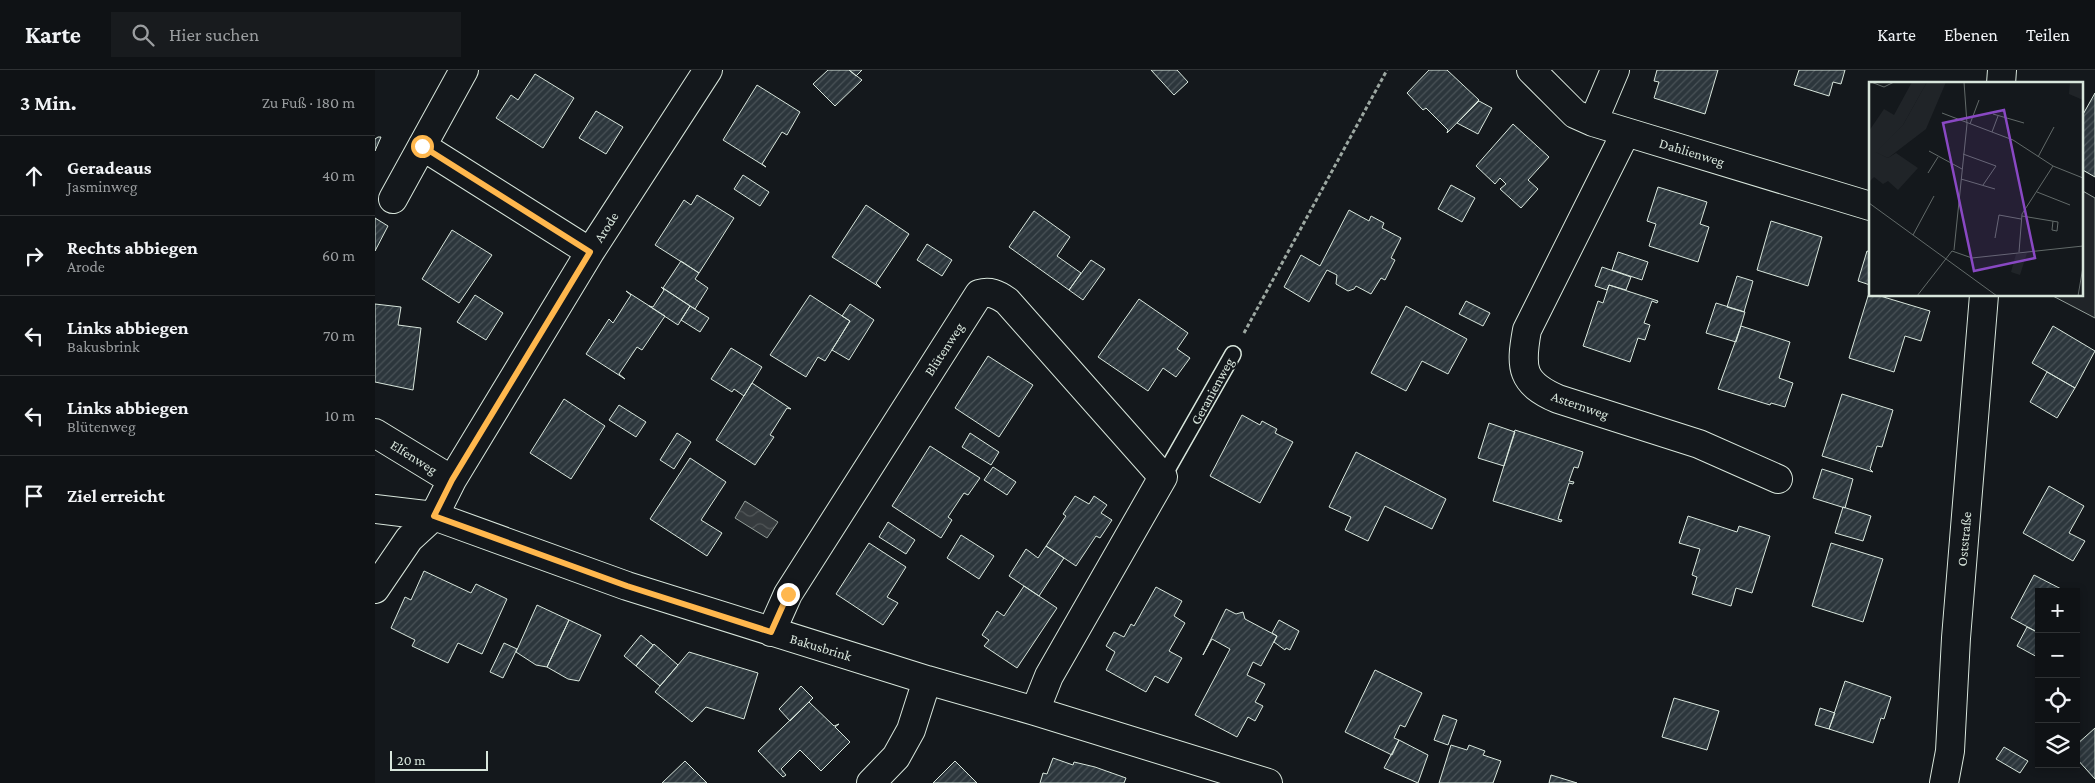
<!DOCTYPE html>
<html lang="de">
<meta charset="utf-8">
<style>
:root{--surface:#0f1215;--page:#181b1e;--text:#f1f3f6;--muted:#9b9ea0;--line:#2f3234}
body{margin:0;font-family:"Crimson Pro",serif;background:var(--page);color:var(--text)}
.controls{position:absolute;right:15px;bottom:15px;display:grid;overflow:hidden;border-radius:0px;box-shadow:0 2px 8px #0003}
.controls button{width:45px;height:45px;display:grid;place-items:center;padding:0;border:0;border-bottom:1px solid var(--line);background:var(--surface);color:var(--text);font:25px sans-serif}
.scale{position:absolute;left:15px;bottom:12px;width:98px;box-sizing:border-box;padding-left:5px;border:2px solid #d8e6dc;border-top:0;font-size:14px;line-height:18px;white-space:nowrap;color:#d8e6dc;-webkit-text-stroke:4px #14181c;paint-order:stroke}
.stop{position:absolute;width:15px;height:15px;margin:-11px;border:4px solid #ffb74d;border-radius:50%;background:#fff}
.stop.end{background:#ffb74d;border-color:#fff;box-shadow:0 1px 5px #0008}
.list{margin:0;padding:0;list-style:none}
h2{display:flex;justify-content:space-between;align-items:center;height:65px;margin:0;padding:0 20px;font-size:21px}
h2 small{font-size:16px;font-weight:400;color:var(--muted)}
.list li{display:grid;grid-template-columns:32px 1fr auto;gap:15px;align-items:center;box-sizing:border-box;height:80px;padding:0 20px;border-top:1px solid var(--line)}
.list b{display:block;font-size:19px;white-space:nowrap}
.list p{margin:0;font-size:16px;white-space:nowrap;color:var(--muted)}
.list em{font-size:16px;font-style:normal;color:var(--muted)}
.icon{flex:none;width:28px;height:28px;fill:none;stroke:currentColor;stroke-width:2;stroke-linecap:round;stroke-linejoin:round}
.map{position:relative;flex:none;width:1720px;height:713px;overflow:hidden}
header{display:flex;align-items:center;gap:30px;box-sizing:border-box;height:70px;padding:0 25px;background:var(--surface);border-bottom:1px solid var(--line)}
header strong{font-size:24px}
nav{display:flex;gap:28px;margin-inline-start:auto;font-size:18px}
.search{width:350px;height:45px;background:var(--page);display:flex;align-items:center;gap:12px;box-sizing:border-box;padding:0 18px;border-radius:0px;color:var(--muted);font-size:19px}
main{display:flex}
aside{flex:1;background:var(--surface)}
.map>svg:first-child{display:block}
.green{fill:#202428;stroke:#939e99}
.water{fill:url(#water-waves);stroke:#939e99}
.building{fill:url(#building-hatch);stroke:#d8e6dc}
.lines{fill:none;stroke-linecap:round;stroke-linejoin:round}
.service-casing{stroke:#d8e6dc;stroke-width:18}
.minor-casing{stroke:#d8e6dc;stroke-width:30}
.path{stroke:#9da8a2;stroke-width:3;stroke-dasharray:4 2.5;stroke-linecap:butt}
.service{stroke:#14181c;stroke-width:15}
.minor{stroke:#14181c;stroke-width:28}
.route{stroke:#ffb74d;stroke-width:6}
.labels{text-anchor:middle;stroke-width:4;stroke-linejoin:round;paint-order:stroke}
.street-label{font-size:14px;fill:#d8e6dc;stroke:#14181c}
.inset-road{fill:none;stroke:#626a69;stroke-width:1}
.view{fill:#8948c3;fill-opacity:0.15;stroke:#8948c3;stroke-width:2.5}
.inset-edge{fill:none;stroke:#d8e6dc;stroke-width:2.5}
</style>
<header>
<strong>Karte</strong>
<div class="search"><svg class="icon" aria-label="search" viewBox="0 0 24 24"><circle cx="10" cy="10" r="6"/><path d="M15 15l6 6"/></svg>Hier suchen</div>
<nav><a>Karte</a><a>Ebenen</a><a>Teilen</a></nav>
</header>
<main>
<aside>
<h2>3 Min.<small>Zu Fuß · 180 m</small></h2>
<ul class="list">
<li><svg class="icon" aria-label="ahead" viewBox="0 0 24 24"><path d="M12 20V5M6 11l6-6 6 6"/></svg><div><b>Geradeaus</b><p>Jasminweg</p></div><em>40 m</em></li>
<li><svg class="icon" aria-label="right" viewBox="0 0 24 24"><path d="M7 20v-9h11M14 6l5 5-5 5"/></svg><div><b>Rechts abbiegen</b><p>Arode</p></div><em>60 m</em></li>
<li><svg class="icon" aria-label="left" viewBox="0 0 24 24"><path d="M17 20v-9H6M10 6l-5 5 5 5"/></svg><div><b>Links abbiegen</b><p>Bakusbrink</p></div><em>70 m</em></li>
<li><svg class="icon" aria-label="left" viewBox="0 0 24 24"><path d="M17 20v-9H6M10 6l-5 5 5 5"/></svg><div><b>Links abbiegen</b><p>Blütenweg</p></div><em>10 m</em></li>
<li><svg class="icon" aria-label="arrive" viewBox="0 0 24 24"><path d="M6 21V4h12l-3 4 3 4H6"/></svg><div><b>Ziel erreicht</b></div></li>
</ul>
</aside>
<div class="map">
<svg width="1720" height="713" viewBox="0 0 1720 713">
<defs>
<pattern id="water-waves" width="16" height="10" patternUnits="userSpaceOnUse" patternTransform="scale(1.25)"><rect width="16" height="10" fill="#363b3e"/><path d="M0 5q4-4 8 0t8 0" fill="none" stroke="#525759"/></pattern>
<pattern id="building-hatch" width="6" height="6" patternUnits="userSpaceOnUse" patternTransform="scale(1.25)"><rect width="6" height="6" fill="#2c363c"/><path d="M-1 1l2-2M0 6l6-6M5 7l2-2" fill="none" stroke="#4a5358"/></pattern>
</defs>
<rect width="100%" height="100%" fill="#14181c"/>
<path class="green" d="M1706 120 1720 128V248L1676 225H1706Z"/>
<path class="water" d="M370 431 403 452 392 468 360 448Z"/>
<path class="building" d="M453 0H474L487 10 460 36 438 14Z
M474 0H487L481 6Z
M776 0H802L813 12 799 25Z
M1054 0H1072L1104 30 1072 63 1073 60 1051 38 1048 40 1032 23Z
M1282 0H1343L1330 44 1279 28 1284 12 1279 11Z
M1424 0H1470L1466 14 1458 12 1454 26 1419 15Z
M160 4 199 28 168 78 121 48 136 25 143 30Z
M382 15 425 42 412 65 407 62 387 94 391 97 348 70Z
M1720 23V107L1706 99V48Z
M1104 31 1117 38 1103 64 1082 53Z
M221 41 248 57 231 84 204 68Z
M1138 54 1174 87 1153 110 1163 119 1146 138 1125 119 1131 114 1125 108 1120 114 1101 96Z
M3 67H6L0 81V69Z
M368 105 394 122 385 136 359 119Z
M1076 115 1100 128 1087 152 1063 139Z
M1283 117 1332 132 1325 154 1334 157 1323 192 1274 176 1281 154 1272 151Z
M322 125 359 148 324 203 280 175 309 130 316 135Z
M491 135 534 164 501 213 506 218 457 187Z
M974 140 994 151 996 146 1009 153 1007 158 1026 168 1016 188 1020 190 1010 210 1006 208 996 224 981 216 979 219 973 221 961 214 962 205 952 200 934 232 909 217 926 185 945 196Z
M659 141 695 167 682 186 706 203 694 220 634 177Z
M0 148 13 156 0 181Z
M1396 151 1447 167 1433 216 1382 200Z
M77 160 117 185 84 233 47 209Z
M552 174 577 190 567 206 542 190Z
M1492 181 1495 182V215L1483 211Z
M1243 182 1273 192 1267 210 1237 200Z
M716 190 730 199 708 230 694 220Z
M306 191 324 203 320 209 333 218 320 239 288 218Z
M1227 197 1256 207 1251 220 1234 215 1232 220 1220 216Z
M1362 206 1378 211 1369 242 1352 237Z
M1234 215 1283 231 1282 233 1277 231 1269 253 1275 255 1270 270 1263 268 1255 292 1208 276 1223 231 1228 233Z
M286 217 315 236 303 255 274 236 278 237 289 220Z
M251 221 290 246 267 280 262 277 244 304 250 309 211 284 234 249 238 253 256 225Z
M1494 223 1495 225H1502L1555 241 1546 271 1530 266 1519 302 1474 288Z
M100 225 128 243 111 270 82 252Z
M435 225 475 251 450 291 443 287 431 307 395 285Z
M764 229 813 263 802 279 815 288 801 307 788 298 773 321 723 287Z
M1091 231 1115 243 1108 256 1084 244Z
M1341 233 1370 242 1361 272 1331 263Z
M0 234 26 237 23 255 46 258 38 320 0 312Z
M475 234 499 250 474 290 457 280 475 251 467 246Z
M315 236 334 248 325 262 306 250Z
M1031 236 1092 269 1073 304 1047 291 1031 321 996 303Z
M1366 256 1415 272 1404 308 1418 313 1410 337 1396 333 1395 335 1343 319Z
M1678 256 1720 281 1700 318 1657 293Z
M356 278 387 297 369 326 359 319 357 322 336 309Z
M613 286 658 315 624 367 580 338Z
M1672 302 1700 318 1682 348 1655 332Z
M377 313 416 339 412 338 395 365 399 367 380 395 341 370Z
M1467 324 1518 340 1507 377 1502 376 1495 399 1498 402 1447 386Z
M189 329 230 356 196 409 155 383Z
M244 335 271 352 261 367 234 350Z
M867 345 885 355 887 351 902 359 900 363 918 372 885 433 835 406Z
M1114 353 1140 362 1129 396 1103 388Z
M1140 360 1208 382 1203 398 1199 397 1194 411 1199 412 1198 414 1194 413 1183 449 1187 450 1186 452 1118 431Z
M302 363 316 372 299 399 285 390Z
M595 363 624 382 616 395 587 377Z
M555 376 605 408 593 425 589 423 573 447 577 450 566 468 517 436Z
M981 382 1071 429 1057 459 1010 436 993 471 970 460 976 447 954 437Z
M315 388 351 412 326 450 347 463 332 486 275 449Z
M618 397 641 412 632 425 609 410Z
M1447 399 1478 409 1470 438 1438 428Z
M1674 416 1709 436 1694 463 1710 471 1698 491 1648 463Z
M700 426 714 434 719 426 732 435 726 443 737 450 725 468 721 466 701 496 671 476 691 446 688 444Z
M1468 437 1496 446 1488 471 1460 463Z
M1313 446 1362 462 1364 456 1395 466 1377 523 1361 518 1356 536 1317 524 1322 507 1317 505 1325 479 1304 473Z
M513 452 540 470 531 484 504 467Z
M586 465 619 486 604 509 572 488Z
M494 473 531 497 512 527 523 533 508 555 461 524Z
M1456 473 1508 489 1488 552 1437 536Z
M671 476 689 488 664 526 634 506 651 479 663 488Z
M49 501 96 523 101 514 132 529 107 584 83 573 73 593 37 576 40 570 16 558 30 527 36 530Z
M1659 505 1692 522H1664V563L1636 548Z
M649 516 682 538 642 598 609 576 614 570 607 565 622 541 629 546Z
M781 517 807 531 799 546 810 553 794 581 807 588 793 613 780 606 771 622 731 600 740 582 731 576 739 562 749 567 756 554 759 556Z
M162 535 194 550 172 597 161 595 141 582Z
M851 539 861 544 868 542 870 549 902 566 886 596 878 592 872 605 890 614 880 632 888 636 880 651 873 647 862 667 820 645 855 579 837 569 828 585Z
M194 550 226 565 204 611 193 609 172 597Z
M904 550 924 561 915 580 911 578 910 580 899 572 902 566 897 563Z
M1652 557 1664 563V588L1642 576Z
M266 565 278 575 261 596 249 586Z
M129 573 142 579 128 608 115 602Z
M279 574 303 595 285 616 261 596Z
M314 582 383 603 369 649 331 637 317 652 280 622Z
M1000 600 1047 623 1030 657 1025 655 1019 668 1024 670 1017 685 970 662Z
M1470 611 1516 627 1509 649 1506 648 1498 673 1454 659Z
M426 616 438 628 415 651 404 639Z
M1299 628 1344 641 1332 680 1287 667Z
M434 632 459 656 464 654 460 657 475 672 446 701 425 680 406 699 411 705 408 707 383 681Z
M1445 638 1460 643 1454 659 1440 655Z
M1068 645 1082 650 1073 675 1059 670Z
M1720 658V709L1701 688V675Z
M1024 670 1053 685 1043 713 1009 698Z
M1076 675 1092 680 1094 675 1110 681 1108 685 1126 691 1118 713H1064Z
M1629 677 1653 691 1645 703 1621 689Z
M678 688 698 695 699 692 720 697 751 708 749 713H665L668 703 672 704Z
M310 691 332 713H287Z
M580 691 602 713H558Z
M1176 705 1202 713H1174Z"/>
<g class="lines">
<defs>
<path id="service" d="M788 407 858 284"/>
<path id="minor" d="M1156 0 1200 44 1218 52 1495 136
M1626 14 1627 0
M1218 52 1240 0
M1251 62 1152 260C1145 298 1146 313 1183 329L1324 374 1403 409
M47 76 215 182
M18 129 89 0
M0 363 77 410
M0 439 59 446 252 516 552 610 660 641 893 713
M0 519 34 469 59 446 77 410 215 182 333 0
M396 562 413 524 604 224C615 221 622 224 632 231L788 407 674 606 660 641
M496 713 521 687 536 660 552 610
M1569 713 1575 681 1581 568 1609 225"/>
</defs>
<use href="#service" class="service-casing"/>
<use href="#minor" class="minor-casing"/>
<path class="path" d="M869 263 1012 0"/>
<use href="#service" class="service"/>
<use href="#minor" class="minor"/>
</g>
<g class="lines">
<path class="route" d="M47 76 215 182 77 410 59 446 252 516 396 562 413 524"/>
</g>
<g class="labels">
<g class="street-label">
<text transform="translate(1317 82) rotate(17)" y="5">Dahlienweg</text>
<text transform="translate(231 157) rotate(-57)" y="5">Arode</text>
<text transform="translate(569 279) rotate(-57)" y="5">Blütenweg</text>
<text transform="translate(837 321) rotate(-61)" y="5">Geranienweg</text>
<text transform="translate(1205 335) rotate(19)" y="5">Asternweg</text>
<text transform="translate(39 387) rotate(32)" y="5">Elfenweg</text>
<text transform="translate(1589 469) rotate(-85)" y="5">Oststraße</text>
<text transform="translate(446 577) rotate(17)" y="5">Bakusbrink</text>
</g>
</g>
<g transform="translate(1494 12)">
<rect width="214" height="214" fill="#14181c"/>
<path d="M43 0H58L34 43 7 70 19 76 27 71 49 86 29 108 19 99 14 102 5 95 0 100V49L15 27 25 33ZM201 0H214V18L200 12ZM158 171 151 193 142 190 147 172Z" fill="#202428"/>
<path d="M58 0H77L57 47 19 76 6 70 34 43Z" fill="#202428"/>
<path class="inset-road" d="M2 0 15 5 25 0M73 31 144 58 184 84 214 96M124 32 155 41M101 42 110 18M123 50 129 34M60 69 93 87M94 72 127 84 114 103M169 75 185 45M59 91 69 75M92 97 126 107M168 110 201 123M0 121 128 214M153 134 189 140 188 149 183 148 184 139M44 153 65 114M126 156 130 133 152 137M85 168 98 42 95 0M150 170 153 132 184 84M48 214 83 169 103 176 214 164M209 214 214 185"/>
<path class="view" d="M135 28 166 176 105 189 74 41Z"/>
<rect width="214" height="214" class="inset-edge"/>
</g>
</svg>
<div class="controls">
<button>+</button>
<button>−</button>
<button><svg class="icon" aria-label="locate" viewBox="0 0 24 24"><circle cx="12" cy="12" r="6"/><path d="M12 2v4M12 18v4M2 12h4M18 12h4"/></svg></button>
<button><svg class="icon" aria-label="layers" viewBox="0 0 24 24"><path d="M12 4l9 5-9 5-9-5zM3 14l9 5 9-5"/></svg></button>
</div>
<div class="scale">20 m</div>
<div class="stop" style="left:47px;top:76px"></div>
<div class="stop end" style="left:413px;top:524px"></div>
</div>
</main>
